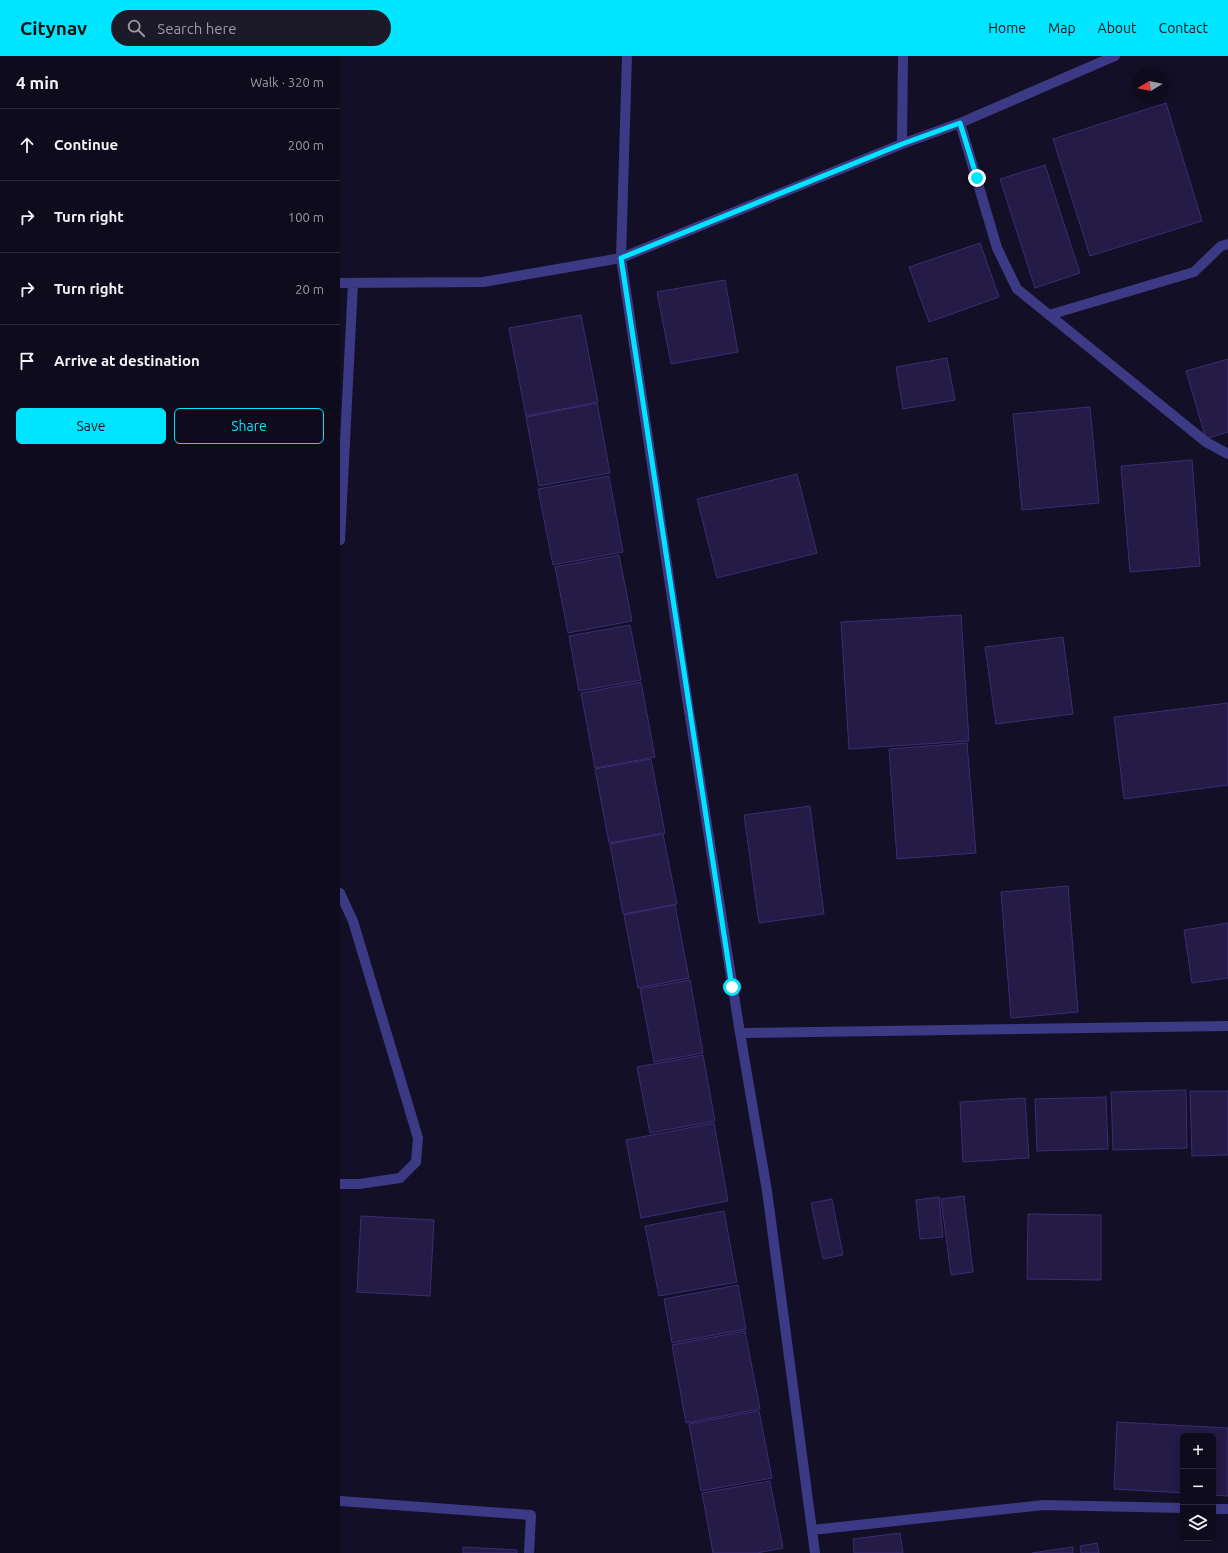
<!DOCTYPE html>
<meta charset="utf-8">
<style>
:root{--surface:#0e0b1c;--page:#1c1929;--text:#f1f3f6;--muted:#9b9ba3;--line:#2e2b3b;--accent:#00e5ff}
body{margin:0;font-family:Ubuntu,sans-serif;background:var(--page);color:var(--text)}
.controls{position:absolute;right:12px;bottom:12px;display:grid;overflow:hidden;border-radius:6px;box-shadow:0 2px 10px #0003}
.controls button{width:36px;height:36px;display:grid;place-items:center;padding:0;border:0;border-bottom:1px solid var(--line);background:var(--surface);color:var(--text);font:20px sans-serif}
.compass{position:absolute;left:792px;top:12px;width:36px;height:36px;border-radius:50%;background:var(--surface);box-shadow:0 2px 10px #0003;rotate:260deg}
.stop{position:absolute;width:12px;height:12px;margin:-9px;border:3px solid #00e5ff;border-radius:50%;background:#fff}
.stop.end{background:#00e5ff;border-color:#fff;box-shadow:0 1px 4px #0008}
.list{margin:0;padding:0;list-style:none}
h2{display:flex;justify-content:space-between;align-items:center;height:52px;margin:0;padding:0 16px;font-size:17px}
h2 small{font-size:13px;font-weight:400;color:var(--muted)}
.list li{display:grid;grid-template-columns:26px 1fr auto;gap:12px;align-items:center;box-sizing:border-box;height:72px;padding:0 16px;border-top:1px solid var(--line)}
.list b{display:block;font-size:15px;white-space:nowrap}
.list em{font-size:13px;font-style:normal;color:var(--muted)}
.actions{display:flex;gap:8px;padding:12px 16px}
.actions a{flex:1;padding:9px 0;border:1px solid var(--accent);border-radius:6px;text-align:center;font-size:14px;color:var(--accent)}
.actions .main{background:var(--accent);color:#111}
.icon{flex:none;width:22px;height:22px;fill:none;stroke:currentColor;stroke-width:2;stroke-linecap:round;stroke-linejoin:round}
.map{position:relative;flex:none;width:888px;height:1497px;overflow:hidden}
header{display:flex;align-items:center;gap:24px;box-sizing:border-box;height:56px;padding:0 20px;background:var(--accent);color:#111}
header strong{font-size:19px}
nav{display:flex;gap:22px;margin-inline-start:auto;font-size:14px}
.search{width:280px;height:36px;background:var(--page);display:flex;align-items:center;gap:10px;box-sizing:border-box;padding:0 14px;border-radius:22px;color:var(--muted);font-size:15px}
main{display:flex}
aside{flex:1;background:var(--surface)}
.map>svg:first-child{display:block}
.building{fill:#241b47;stroke:#3b2d73}
.lines{fill:none;stroke-linecap:round;stroke-linejoin:round}
.minor{stroke:#3d3a85;stroke-width:10}
.route{stroke:#00e5ff;stroke-width:5}
</style>
<header>
<strong>Citynav</strong>
<div class="search"><svg class="icon" aria-label="search" viewBox="0 0 24 24"><circle cx="10" cy="10" r="6"/><path d="M15 15l6 6"/></svg>Search here</div>
<nav><a>Home</a><a>Map</a><a>About</a><a>Contact</a></nav>
</header>
<main>
<aside>
<h2>4 min<small>Walk · 320 m</small></h2>
<ul class="list">
<li><svg class="icon" aria-label="ahead" viewBox="0 0 24 24"><path d="M12 20V5M6 11l6-6 6 6"/></svg><div><b>Continue</b></div><em>200 m</em></li>
<li><svg class="icon" aria-label="right" viewBox="0 0 24 24"><path d="M7 20v-9h11M14 6l5 5-5 5"/></svg><div><b>Turn right</b></div><em>100 m</em></li>
<li><svg class="icon" aria-label="right" viewBox="0 0 24 24"><path d="M7 20v-9h11M14 6l5 5-5 5"/></svg><div><b>Turn right</b></div><em>20 m</em></li>
<li><svg class="icon" aria-label="arrive" viewBox="0 0 24 24"><path d="M6 21V4h12l-3 4 3 4H6"/></svg><div><b>Arrive at destination</b></div></li>
</ul>
<div class="actions"><a class="main">Save</a><a>Share</a></div>
</aside>
<div class="map">
<svg width="888" height="1497" viewBox="0 0 888 1497">
<rect width="100%" height="100%" fill="#130f26"/>
<path class="building" d="M826 47 862 165 750 200 713 83Z
M705 109 740 217 695 232 660 123Z
M640 187 659 241 589 266 569 211Z
M385 224 398 296 331 308 317 236Z
M241 259 258 346 186 360 169 272Z
M607 302 615 344 563 353 556 311Z
M888 303V376L866 383 846 315Z
M257 347 270 417 199 430 186 361Z
M750 351 759 447 682 454 673 358Z
M852 404 860 510 790 516 781 410Z
M457 418 477 497 377 522 357 443Z
M269 420 283 496 213 509 198 433Z
M279 499 292 565 228 577 215 511Z
M621 559 629 685 509 693 501 566Z
M290 569 301 624 239 635 229 580Z
M723 581 733 658 656 668 645 591Z
M301 626 315 701 255 712 241 637Z
M888 647V729L784 743 774 661Z
M627 687 636 797 557 803 549 693Z
M311 703 325 777 269 787 255 713Z
M470 750 484 858 419 867 404 759Z
M323 778 337 848 283 858 270 788Z
M728 830 738 956 671 962 661 836Z
M335 849 349 922 298 932 284 859Z
M888 867V922L852 927 844 874Z
M350 924 363 997 314 1006 300 933Z
M363 999 375 1065 310 1077 297 1011Z
M846 1034 847 1092 773 1094 771 1036Z
M850 1035H888V1099L852 1100Z
M766 1041 768 1093 697 1095 695 1043Z
M685 1042 689 1102 623 1106 620 1046Z
M374 1067 388 1145 301 1162 286 1084Z
M624 1140 633 1216 611 1219 601 1143Z
M599 1141 603 1181 580 1183 576 1144Z
M492 1143 503 1199 483 1203 471 1147Z
M384 1155 397 1226 319 1240 305 1170Z
M688 1158 761 1159V1224L687 1223Z
M21 1160 94 1164 90 1240 17 1236Z
M398 1229 406 1273 332 1287 324 1243Z
M405 1275 420 1353 346 1367 332 1289Z
M419 1355 432 1422 361 1435 349 1368Z
M777 1366 888 1372V1440L873 1439V1380H843V1437L774 1433Z
M430 1425 443 1492 417 1497H373L362 1437Z
M560 1477 563 1497H514L513 1483Z
M757 1487 759 1497H741L740 1490Z
M123 1491 177 1494V1497H123Z
M733 1491V1497H692Z"/>
<g class="lines">
<path class="minor" d="M287 0 281 202 346 636 400 977 427 1135 475 1497
M620 67 657 192 677 233 866 386 888 398
M562 88 563 0
M0 227 143 226 281 202 562 88 620 67 775 0
M709 259 854 216 881 190 888 188
M0 484 13 227
M0 837 13 865 78 1082 76 1106 60 1122 19 1128H0
M400 977 888 970
M0 1445 191 1459 189 1497
M873 1453H888
M472 1474 704 1449 843 1452"/>
</g>
<g class="lines">
<path class="route" d="M392 931 281 202 562 88 620 67 637 122"/>
</g>
</svg>
<div class="controls">
<button>+</button>
<button>−</button>
<button><svg class="icon" aria-label="layers" viewBox="0 0 24 24"><path d="M12 4l9 5-9 5-9-5zM3 14l9 5 9-5"/></svg></button>
</div>
<svg class="compass" viewBox="-18 -18 36 36"><path d="M0-13l5 13h-10z" fill="#e53935"/><path d="M0 13l5-13h-10z" fill="#9b9ba3"/></svg>
<div class="stop" style="left:392px;top:931px"></div>
<div class="stop end" style="left:637px;top:122px"></div>
</div>
</main>
